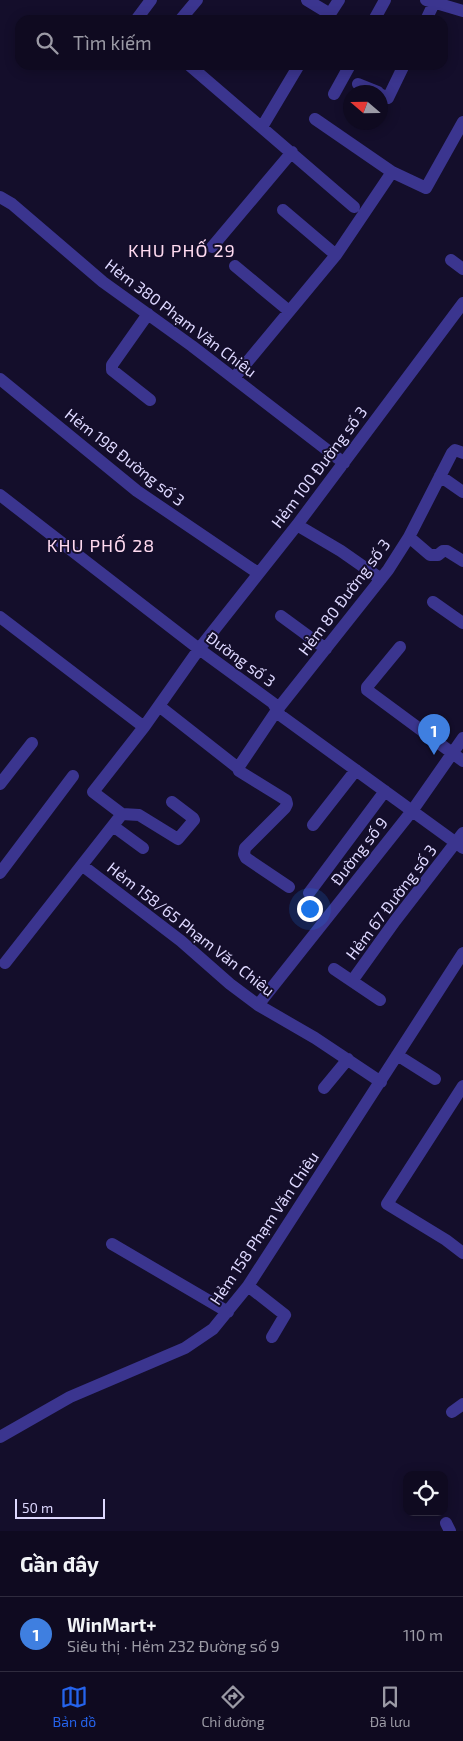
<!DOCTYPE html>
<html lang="vi">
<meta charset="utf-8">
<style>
:root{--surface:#0f0a20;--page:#181329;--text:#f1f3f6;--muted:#9b9aa5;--line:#2f2b3e;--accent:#2563eb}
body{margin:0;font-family:"Exo 2",sans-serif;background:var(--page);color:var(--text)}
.controls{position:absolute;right:15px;bottom:15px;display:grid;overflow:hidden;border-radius:10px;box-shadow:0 2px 12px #0003}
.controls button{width:45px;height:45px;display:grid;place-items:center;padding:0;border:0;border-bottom:1px solid var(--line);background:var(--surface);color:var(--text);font:25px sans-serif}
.compass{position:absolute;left:343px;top:85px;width:45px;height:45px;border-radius:50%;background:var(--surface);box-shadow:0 2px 12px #0003;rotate:290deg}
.scale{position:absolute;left:15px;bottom:12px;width:90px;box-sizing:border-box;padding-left:5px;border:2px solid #ded8ff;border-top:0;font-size:14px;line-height:18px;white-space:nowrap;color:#ded8ff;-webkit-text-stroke:4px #140e2b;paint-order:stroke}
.you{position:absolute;left:309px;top:908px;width:18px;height:18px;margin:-12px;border:4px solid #fff;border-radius:50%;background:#1a73e8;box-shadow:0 0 0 8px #1a73e833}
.badge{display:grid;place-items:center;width:32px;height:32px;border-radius:50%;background:var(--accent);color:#fff;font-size:16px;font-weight:700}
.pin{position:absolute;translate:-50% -41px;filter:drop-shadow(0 1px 2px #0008)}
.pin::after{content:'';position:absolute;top:26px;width:18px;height:15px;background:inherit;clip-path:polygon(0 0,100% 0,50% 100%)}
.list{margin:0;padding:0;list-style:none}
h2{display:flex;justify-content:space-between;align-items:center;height:65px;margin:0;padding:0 20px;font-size:21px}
h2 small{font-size:16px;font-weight:400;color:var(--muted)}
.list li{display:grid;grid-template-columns:32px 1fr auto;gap:15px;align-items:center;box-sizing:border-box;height:75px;padding:0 20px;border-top:1px solid var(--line)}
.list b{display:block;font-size:19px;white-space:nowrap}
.list p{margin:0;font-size:16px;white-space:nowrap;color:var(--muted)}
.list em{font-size:16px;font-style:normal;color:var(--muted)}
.icon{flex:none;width:28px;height:28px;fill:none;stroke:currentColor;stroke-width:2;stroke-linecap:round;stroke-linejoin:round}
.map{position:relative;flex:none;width:463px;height:1531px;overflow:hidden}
.search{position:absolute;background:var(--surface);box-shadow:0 2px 12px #0003;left:15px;right:15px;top:15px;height:55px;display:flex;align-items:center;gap:12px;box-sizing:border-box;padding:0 18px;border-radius:15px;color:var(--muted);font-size:19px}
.sheet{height:140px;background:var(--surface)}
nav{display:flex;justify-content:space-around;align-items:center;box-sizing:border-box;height:70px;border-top:1px solid var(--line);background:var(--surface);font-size:14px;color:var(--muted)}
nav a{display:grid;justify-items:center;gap:2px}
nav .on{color:var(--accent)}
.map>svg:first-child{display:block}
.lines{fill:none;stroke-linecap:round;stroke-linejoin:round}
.minor{stroke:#3b358f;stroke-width:12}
.labels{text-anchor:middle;stroke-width:4;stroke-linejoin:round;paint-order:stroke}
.street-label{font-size:16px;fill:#ded8ff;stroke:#140e2b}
.neighbourhood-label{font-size:18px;letter-spacing:1px;fill:#ffdaf0;stroke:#140e2b}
</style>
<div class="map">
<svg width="463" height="1531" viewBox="0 0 463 1531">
<rect width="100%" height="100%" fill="#140e2b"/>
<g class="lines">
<path class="minor" d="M307 0 330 14
M426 0 463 11
M181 19 197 0
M136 20 151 0
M326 20 339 0
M374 20 385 0
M426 20 434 3
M189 65 354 207
M358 84 378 92
M334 94 350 65
M380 94 388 98 404 65
M315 119 392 172 426 188 463 122
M262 127 299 65
M0 197 12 204 103 282 192 346 344 463
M283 210 336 255
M212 247 292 152
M451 260 463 269
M235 266 289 311
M148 314 112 365V370L150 400
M234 378 336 255 392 172
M0 379 137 491 258 573
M440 476 463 492
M0 495 199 649 273 703 280 715 463 848
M297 525 341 551 381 579
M409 537 430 555H438L443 551H447L463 561
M433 602 463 623
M281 616 326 649
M0 617 144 727
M400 647 367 687V690L463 761
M159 706 238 768
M0 784 32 743
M122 814 139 815 178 839 194 820 193 818 172 802
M313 825 356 770
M113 826 143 848
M83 866 181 941 230 984 258 1005 315 1038 381 1082
M0 873 73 776
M289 887 246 858 244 854 245 848 285 808 287 804 286 800 239 771 238 768 277 710 388 570 409 537 452 453 455 450 463 453
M309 893 385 791
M5 963 122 814 93 792 144 727 199 649 297 525 463 303
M334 969 380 1000
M352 981 395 921 463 833
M258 1005 412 811 463 738
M397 1055 435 1079
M463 1086 387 1204 446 1240 463 1253
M324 1088 348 1059
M112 1244 228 1312
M248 1286 285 1315 272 1337
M452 1412 463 1404
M0 1437 70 1397 185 1348 213 1329 248 1286 463 953
M446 1523 450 1531"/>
</g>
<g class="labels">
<g class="street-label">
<text transform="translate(181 318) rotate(37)" y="6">Hẻm 380 Phạm Văn Chiêu</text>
<text transform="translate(125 457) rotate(38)" y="6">Hẻm 198 Đường số 3</text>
<text transform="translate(319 467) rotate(-53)" y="6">Hẻm 100 Đường số 3</text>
<text transform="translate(344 597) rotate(-53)" y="6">Hẻm 80 Đường số 3</text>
<text transform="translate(241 659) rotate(36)" y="6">Đường số 3</text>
<text transform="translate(359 851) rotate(-52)" y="6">Đường số 9</text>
<text transform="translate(391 902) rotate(-53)" y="6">Hẻm 67 Đường số 3</text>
<text transform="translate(191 929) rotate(38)" y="6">Hẻm 158/65 Phạm Văn Chiêu</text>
<text transform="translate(264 1228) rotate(-56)" y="6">Hẻm 158 Phạm Văn Chiêu</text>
</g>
<g class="neighbourhood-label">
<text x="182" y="257">KHU PHỐ 29</text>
<text x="101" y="552">KHU PHỐ 28</text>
</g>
</g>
</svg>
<div class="controls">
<button><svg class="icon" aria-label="locate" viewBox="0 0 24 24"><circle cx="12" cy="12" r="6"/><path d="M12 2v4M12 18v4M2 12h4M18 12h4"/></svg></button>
</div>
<svg class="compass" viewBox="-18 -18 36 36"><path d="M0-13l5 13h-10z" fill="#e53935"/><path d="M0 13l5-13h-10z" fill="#9b9aa5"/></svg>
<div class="scale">50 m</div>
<div class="you"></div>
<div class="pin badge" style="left:434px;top:755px;background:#3f7fe0">1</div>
<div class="search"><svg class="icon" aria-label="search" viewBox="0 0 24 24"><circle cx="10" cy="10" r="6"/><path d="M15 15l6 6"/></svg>Tìm kiếm</div>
</div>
<section class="sheet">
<h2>Gần đây<small></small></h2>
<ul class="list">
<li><span class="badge" style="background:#3f7fe0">1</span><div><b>WinMart+</b><p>Siêu thị · Hẻm 232 Đường số 9</p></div><em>110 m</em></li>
</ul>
</section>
<nav>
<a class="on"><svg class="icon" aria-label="map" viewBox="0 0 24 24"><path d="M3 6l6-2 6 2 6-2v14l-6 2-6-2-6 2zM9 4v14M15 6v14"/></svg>Bản đồ</a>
<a><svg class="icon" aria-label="directions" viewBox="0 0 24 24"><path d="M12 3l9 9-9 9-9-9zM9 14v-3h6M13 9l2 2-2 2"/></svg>Chỉ đường</a>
<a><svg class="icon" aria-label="saved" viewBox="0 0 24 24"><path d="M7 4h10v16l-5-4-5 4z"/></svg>Đã lưu</a>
</nav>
